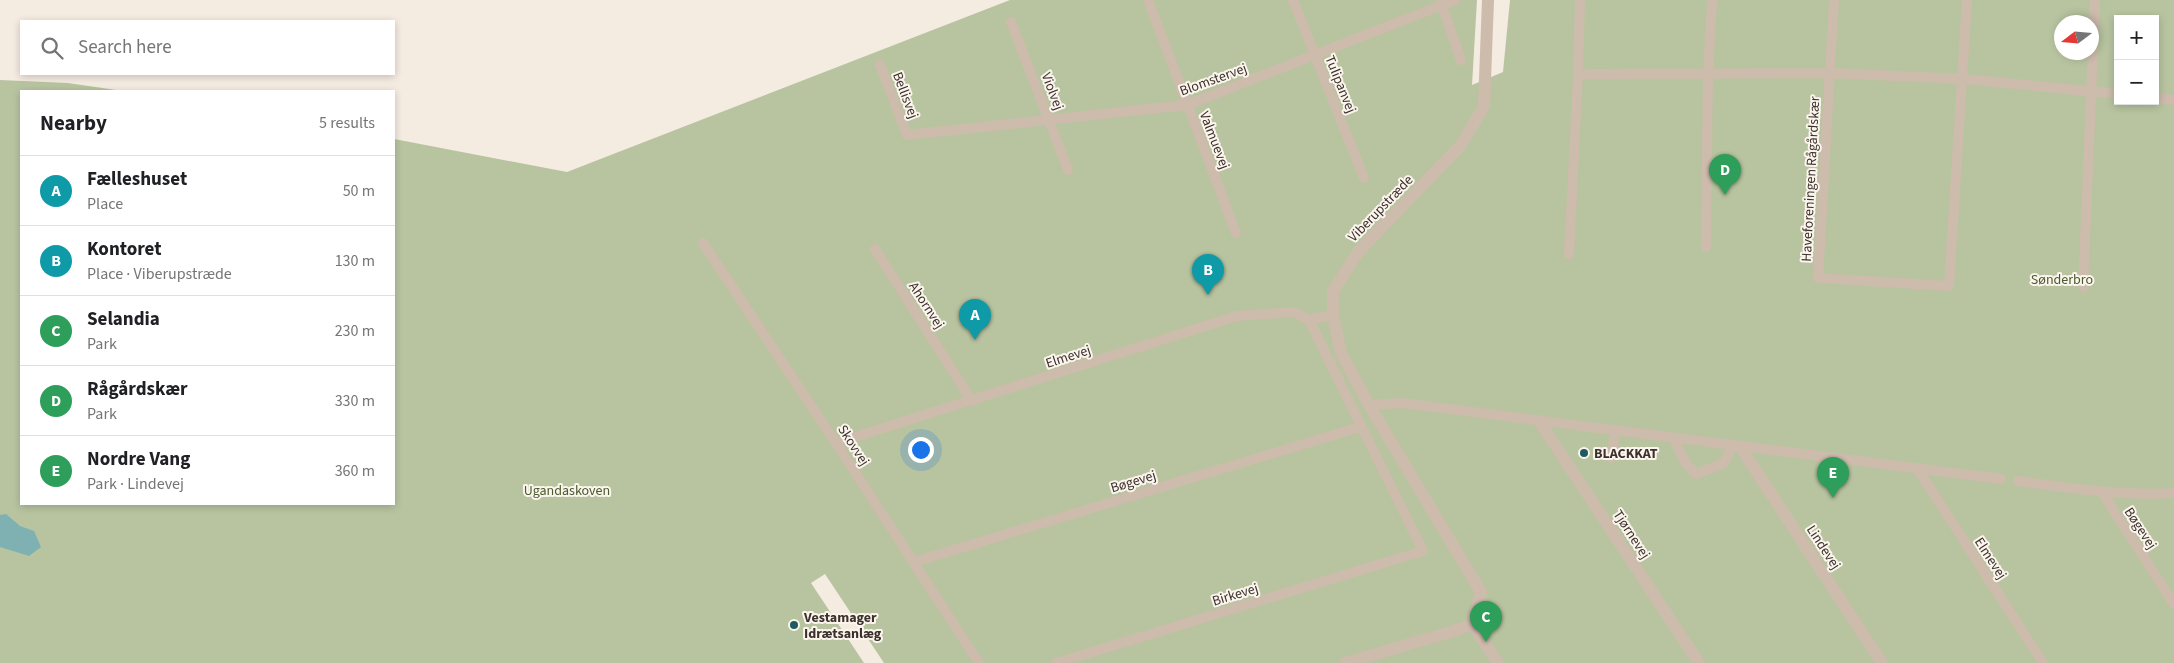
<!DOCTYPE html>
<meta charset="utf-8">
<style>
:root{--surface:#fff;--page:#f2f2f2;--text:#202124;--muted:#757577;--line:#e0e0e0;--accent:#1f5a5e}
body{margin:0;font-family:"Source Sans 3",sans-serif;background:var(--page);color:var(--text)}
.controls{position:absolute;right:15px;top:15px;display:grid;overflow:hidden;border-radius:0px;box-shadow:0 2px 8px #0003}
.controls button{width:45px;height:45px;display:grid;place-items:center;padding:0;border:0;border-bottom:1px solid var(--line);background:var(--surface);color:var(--text);font:25px sans-serif}
.compass{position:absolute;left:2054px;top:15px;width:45px;height:45px;border-radius:50%;background:var(--surface);box-shadow:0 2px 8px #0003;rotate:254deg}
.you{position:absolute;left:920px;top:449px;width:18px;height:18px;margin:-12px;border:4px solid #fff;border-radius:50%;background:#1a73e8;box-shadow:0 0 0 8px #1a73e833}
.badge{display:grid;place-items:center;width:32px;height:32px;border-radius:50%;background:var(--accent);color:#fff;font-size:16px;font-weight:700}
.pin{position:absolute;translate:-50% -41px;filter:drop-shadow(0 1px 2px #0008)}
.pin::after{content:'';position:absolute;top:26px;width:18px;height:15px;background:inherit;clip-path:polygon(0 0,100% 0,50% 100%)}
.list{margin:0;padding:0;list-style:none}
h2{display:flex;justify-content:space-between;align-items:center;height:65px;margin:0;padding:0 20px;font-size:21px}
h2 small{font-size:16px;font-weight:400;color:var(--muted)}
.list li{display:grid;grid-template-columns:32px 1fr auto;gap:15px;align-items:center;box-sizing:border-box;height:70px;padding:0 20px;border-top:1px solid var(--line)}
.list b{display:block;font-size:19px;white-space:nowrap}
.list p{margin:0;font-size:16px;white-space:nowrap;color:var(--muted)}
.list em{font-size:16px;font-style:normal;color:var(--muted)}
.icon{flex:none;width:28px;height:28px;fill:none;stroke:currentColor;stroke-width:2;stroke-linecap:round;stroke-linejoin:round}
.map{position:relative;flex:none;width:2174px;height:663px;overflow:hidden}
.search{position:absolute;background:var(--surface);box-shadow:0 2px 8px #0003;left:20px;top:20px;width:375px;height:55px;display:flex;align-items:center;gap:12px;box-sizing:border-box;padding:0 18px;border-radius:0px;color:var(--muted);font-size:19px}
.panel{position:absolute;background:var(--surface);box-shadow:0 2px 8px #0003;left:20px;top:90px;width:375px;height:415px;border-radius:0px}
.map>svg:first-child{display:block}
.green{fill:#b8c4a0;fill-rule:evenodd}
.water{fill:#7fb0b2}
.lines{fill:none;stroke-linecap:round;stroke-linejoin:round}
.service{stroke:#cdbbac;stroke-width:10}
.minor{stroke:#cdbbac;stroke-width:12}
.poi-dot{fill:#1f5a5e;stroke:#fbf5ee;stroke-width:2}
.labels{text-anchor:middle;stroke-width:4;stroke-linejoin:round;paint-order:stroke}
.street-label{font-size:14px;fill:#3b302b;stroke:#fbf5ee}
.park-label{font-size:14px;fill:#4a5a2e;stroke:#fbf5ee}
.poi-label{font-size:14px;font-weight:bold;fill:#3b302b;stroke:#fbf5ee;text-anchor:start}
</style>
<div class="map">
<svg width="2174" height="663" viewBox="0 0 2174 663">
<rect width="100%" height="100%" fill="#f4ebe1"/>
<path class="green" d="M1010 0H1477L1472 85 1503 72 1510 0H2174V663H884L825 574 811 583 864 663H0V80L68 83 123 91H21V504H394V139L567 172ZM2118 19H2155V101H2118ZM2062 22H2092V52H2062Z"/>
<path class="water" d="M6 514 20 526 34 531 41 547 29 556 0 547V515Z"/>
<g class="lines">
<path class="service" d="M1148 0 1236 233
M1293 0 1364 178
M1440 0 1461 60
M1580 0 1578 74 1829 73 1964 79 2118 94
M1834 0 1818 278 1949 286 1967 0
M1011 22 1068 170
M880 65 907 135 1187 105 1455 0
M2155 98 2174 100
M703 243 836 443 979 663
M1706 247 1708 73 1712 0
M875 249 972 401
M1569 254 1578 74
M2083 287 2095 0
M1309 320 1333 315
M1369 405 1401 403 2001 479
M1674 439 1685 462 1696 474 1724 463 1732 447
M836 443 1237 316 1294 312 1309 320
M1611 458 1616 431
M1917 468 2043 663
M2018 481C2070 488 2121 496 2174 493
M2102 492 2174 604
M914 562 1360 427
M1056 663 1423 551 1309 320"/>
<path class="minor" d="M1539 421 1699 663
M1741 448 1882 663
M1472 624 1498 663
M1345 663 1454 631 1472 624 1481 592 1369 405 1341 353 1333 315V291L1359 251 1461 145 1484 106 1488 0"/>
</g>
<g class="poi-dot">
<circle cx="1584" cy="453" r="5"/>
<circle cx="794" cy="625" r="5"/>
</g>
<g class="labels">
<g class="street-label">
<text transform="translate(1213 79) rotate(-20)" y="5">Blomstervej</text>
<text transform="translate(1341 84) rotate(68)" y="5">Tulipanvej</text>
<text transform="translate(1053 91) rotate(69)" y="5">Violvej</text>
<text transform="translate(906 95) rotate(69)" y="5">Bellisvej</text>
<text transform="translate(1215 140) rotate(69)" y="5">Valmuevej</text>
<text transform="translate(1810 179) rotate(-87)" y="5">Haveforeningen Rågårdskær</text>
<text transform="translate(1380 208) rotate(-46)" y="5">Viberupstræde</text>
<text transform="translate(927 305) rotate(57)" y="5">Ahornvej</text>
<text transform="translate(1068 356) rotate(-18)" y="5">Elmevej</text>
<text transform="translate(854 445) rotate(57)" y="5">Skovvej</text>
<text transform="translate(1133 481) rotate(-17)" y="5">Bøgevej</text>
<text transform="translate(2141 528) rotate(57)" y="5">Bøgevej</text>
<text transform="translate(1632 534) rotate(57)" y="5">Tjørnevej</text>
<text transform="translate(1824 547) rotate(57)" y="5">Lindevej</text>
<text transform="translate(1991 558) rotate(57)" y="5">Elmevej</text>
<text transform="translate(1235 594) rotate(-17)" y="5">Birkevej</text>
</g>
<g class="park-label">
<text x="2062" y="284">Sønderbro</text>
<text x="567" y="495">Ugandaskoven</text>
</g>
<g class="poi-label">
<text x="1594" y="458">BLACKKAT</text>
<text x="804" y="622">Vestamager<tspan x="804" dy="16">Idrætsanlæg</tspan></text>
</g>
</g>
</svg>
<div class="controls">
<button>+</button>
<button>−</button>
</div>
<svg class="compass" viewBox="-18 -18 36 36"><path d="M0-13l5 13h-10z" fill="#e53935"/><path d="M0 13l5-13h-10z" fill="#757577"/></svg>
<div class="you"></div>
<div class="pin badge" style="left:975px;top:340px;background:#0f9aa8">A</div>
<div class="pin badge" style="left:1208px;top:295px;background:#0f9aa8">B</div>
<div class="pin badge" style="left:1486px;top:642px;background:#2e9e5b">C</div>
<div class="pin badge" style="left:1725px;top:195px;background:#2e9e5b">D</div>
<div class="pin badge" style="left:1833px;top:498px;background:#2e9e5b">E</div>
<div class="search"><svg class="icon" aria-label="search" viewBox="0 0 24 24"><circle cx="10" cy="10" r="6"/><path d="M15 15l6 6"/></svg>Search here</div>
<section class="panel">
<h2>Nearby<small>5 results</small></h2>
<ul class="list">
<li><span class="badge" style="background:#0f9aa8">A</span><div><b>Fælleshuset</b><p>Place</p></div><em>50 m</em></li>
<li><span class="badge" style="background:#0f9aa8">B</span><div><b>Kontoret</b><p>Place · Viberupstræde</p></div><em>130 m</em></li>
<li><span class="badge" style="background:#2e9e5b">C</span><div><b>Selandia</b><p>Park</p></div><em>230 m</em></li>
<li><span class="badge" style="background:#2e9e5b">D</span><div><b>Rågårdskær</b><p>Park</p></div><em>330 m</em></li>
<li><span class="badge" style="background:#2e9e5b">E</span><div><b>Nordre Vang</b><p>Park · Lindevej</p></div><em>360 m</em></li>
</ul>
</section>
</div>
